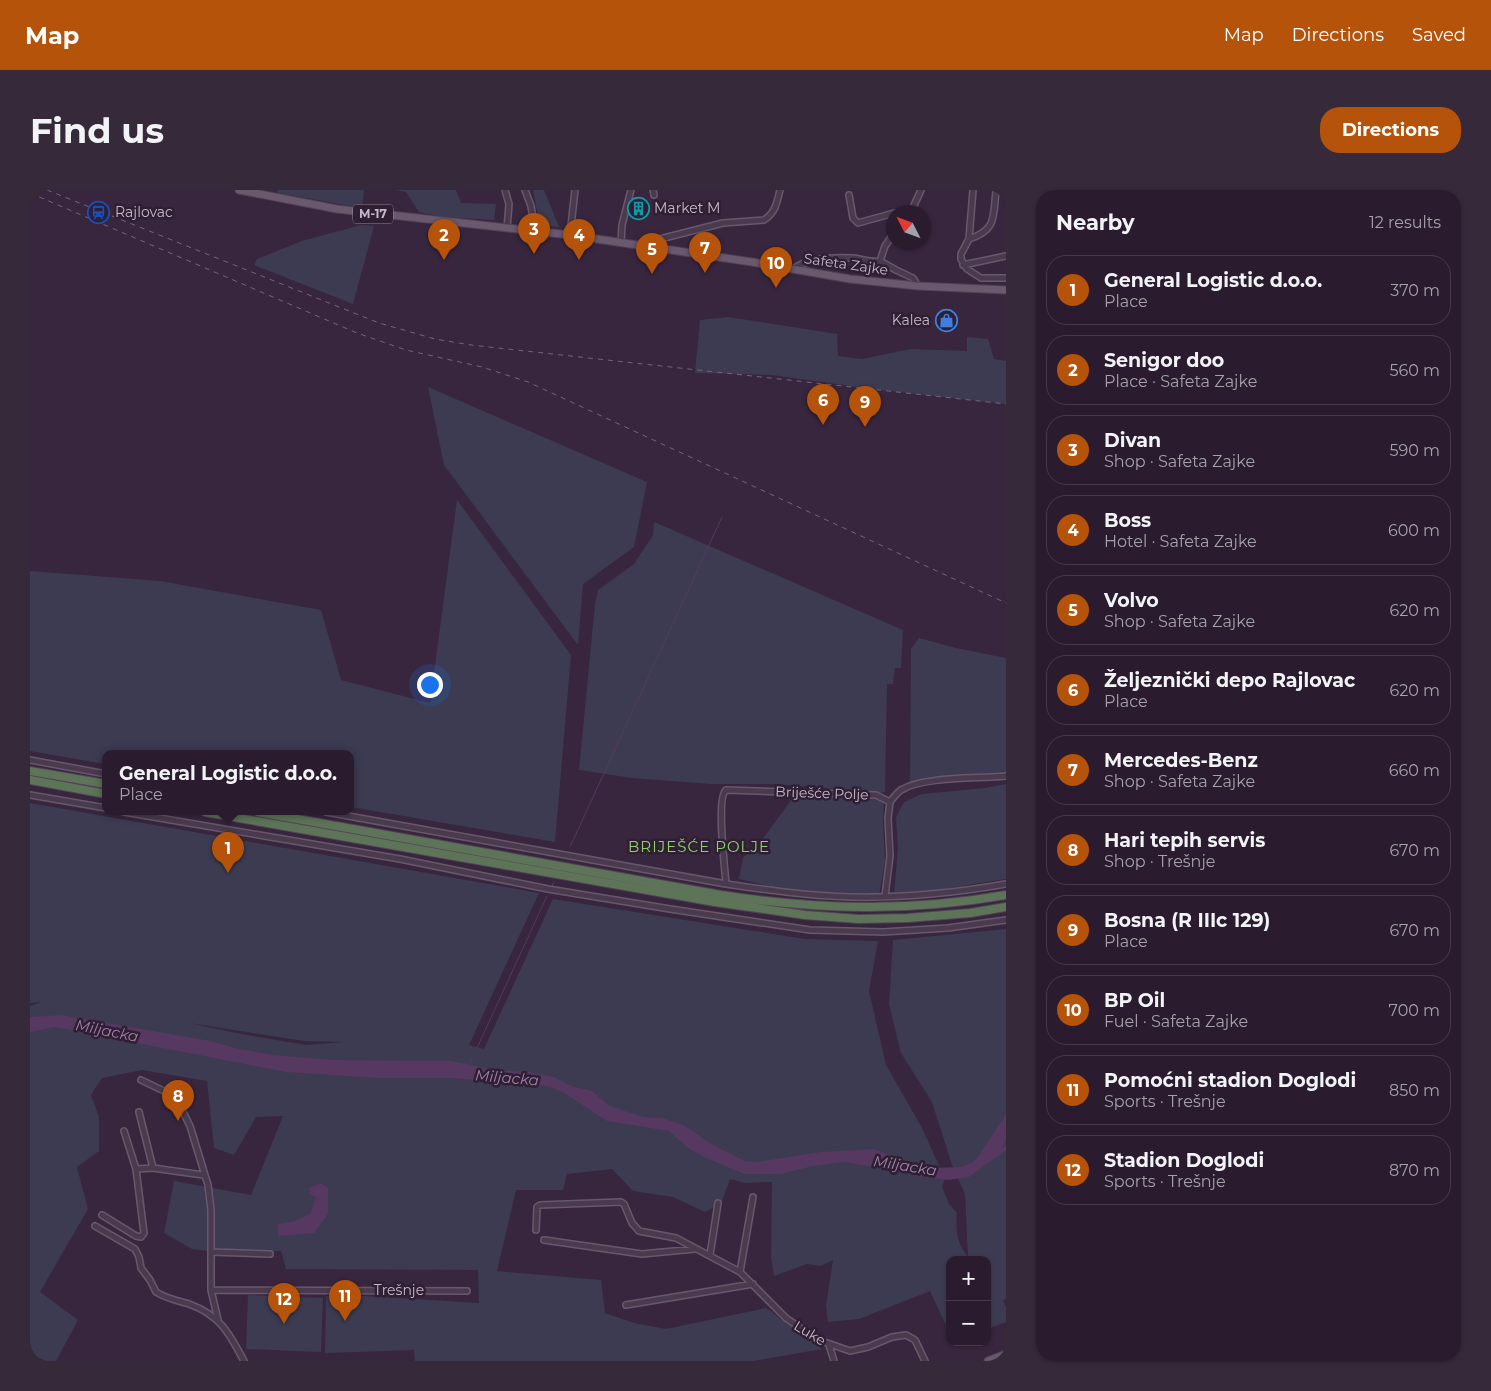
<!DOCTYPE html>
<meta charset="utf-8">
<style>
:root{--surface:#2a1c2e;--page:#36293a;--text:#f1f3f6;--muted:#a5a1aa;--line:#463a4a;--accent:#b45309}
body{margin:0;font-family:Montserrat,sans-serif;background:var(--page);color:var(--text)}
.controls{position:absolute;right:15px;bottom:15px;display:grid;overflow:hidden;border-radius:10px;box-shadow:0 1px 4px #0004}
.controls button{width:45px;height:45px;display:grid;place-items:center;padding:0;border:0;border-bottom:1px solid var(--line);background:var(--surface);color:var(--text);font:25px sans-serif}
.compass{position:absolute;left:856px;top:15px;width:45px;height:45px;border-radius:50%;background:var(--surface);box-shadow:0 1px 4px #0004;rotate:312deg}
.you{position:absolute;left:399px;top:494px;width:18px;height:18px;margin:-12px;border:4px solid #fff;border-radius:50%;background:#1a73e8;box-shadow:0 0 0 8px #1a73e833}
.badge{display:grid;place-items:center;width:32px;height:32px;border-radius:50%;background:var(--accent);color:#fff;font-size:16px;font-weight:700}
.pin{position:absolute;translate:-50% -41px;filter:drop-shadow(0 1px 2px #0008)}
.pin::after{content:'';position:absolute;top:26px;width:18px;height:15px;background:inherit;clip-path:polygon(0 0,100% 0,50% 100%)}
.popup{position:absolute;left:72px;top:560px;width:252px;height:65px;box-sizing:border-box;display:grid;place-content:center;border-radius:10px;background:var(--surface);filter:drop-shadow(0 1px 4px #0005);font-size:16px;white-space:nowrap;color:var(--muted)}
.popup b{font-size:19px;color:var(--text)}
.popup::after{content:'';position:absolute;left:50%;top:100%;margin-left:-10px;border:10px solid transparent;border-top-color:var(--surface)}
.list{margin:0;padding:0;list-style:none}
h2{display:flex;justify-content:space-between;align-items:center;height:65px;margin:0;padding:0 20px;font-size:21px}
h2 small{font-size:16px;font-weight:400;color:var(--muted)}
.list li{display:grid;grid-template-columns:32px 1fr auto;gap:15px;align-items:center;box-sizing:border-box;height:70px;margin:0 10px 10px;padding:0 10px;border:1px solid var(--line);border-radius:20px}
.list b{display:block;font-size:19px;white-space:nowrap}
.list p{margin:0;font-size:16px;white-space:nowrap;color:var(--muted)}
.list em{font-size:16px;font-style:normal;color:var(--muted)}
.map{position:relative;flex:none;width:976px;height:1171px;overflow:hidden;border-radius:20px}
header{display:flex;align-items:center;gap:30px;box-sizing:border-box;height:70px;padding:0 25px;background:var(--accent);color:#fff}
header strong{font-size:24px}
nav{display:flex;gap:28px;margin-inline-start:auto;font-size:18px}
.intro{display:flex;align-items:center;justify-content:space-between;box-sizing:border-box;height:120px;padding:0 30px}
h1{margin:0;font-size:35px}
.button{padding:12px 22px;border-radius:20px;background:var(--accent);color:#fff;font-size:18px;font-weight:700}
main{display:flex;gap:30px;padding:0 30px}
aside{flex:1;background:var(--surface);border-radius:20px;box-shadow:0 1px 4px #0004}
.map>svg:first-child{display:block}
.green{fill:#3c3b51;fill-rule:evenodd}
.water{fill:#563860}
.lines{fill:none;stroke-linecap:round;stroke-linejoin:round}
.stream{stroke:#563860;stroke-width:1}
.minor-casing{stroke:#68586c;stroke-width:8}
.major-casing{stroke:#504154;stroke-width:9}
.highway-casing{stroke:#524256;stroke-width:10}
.minor{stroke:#4a3a4e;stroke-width:5}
.major{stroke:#69586e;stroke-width:7}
.highway{stroke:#5d7458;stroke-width:8}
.rail{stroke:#76647c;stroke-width:1;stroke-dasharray:5 5;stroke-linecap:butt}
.labels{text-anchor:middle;stroke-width:5;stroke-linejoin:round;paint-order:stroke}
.shield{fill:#2f1f33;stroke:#98899c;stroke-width:1}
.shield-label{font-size:12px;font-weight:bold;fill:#c5b7c9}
.poi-label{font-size:14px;fill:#c5b7c9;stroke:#2f1f33;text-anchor:start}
.street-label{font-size:14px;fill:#c5b7c9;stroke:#2f1f33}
.neighbourhood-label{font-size:15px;letter-spacing:1px;fill:#91cf6b;stroke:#2f1f33}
.water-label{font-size:15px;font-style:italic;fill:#a380af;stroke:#2f1f33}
</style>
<header>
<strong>Map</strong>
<nav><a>Map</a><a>Directions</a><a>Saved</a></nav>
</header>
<div class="intro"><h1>Find us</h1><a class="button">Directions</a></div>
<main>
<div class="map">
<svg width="976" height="1171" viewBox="0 0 976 1171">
<rect width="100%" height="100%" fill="#38263e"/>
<path class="green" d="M247 0H334L332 18 248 3Z
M365 0H426L431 13 466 14 464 30 412 27 389 22 376 2Z
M503 0H514L529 37 510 36Z
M331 35 344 36 323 114 224 75 227 69 272 51Z
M698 127 807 144 808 166 832 169 881 159 937 161V147L958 149 964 169 976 171V214L842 199 742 185 665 183 670 130Z
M398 197 617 292 604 357 553 394 548 455 414 275Z
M427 310 541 465 525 652 321 617 320 564H76L75 574 0 561V381L130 391 291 420 311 490 400 513Z
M624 332 873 440 871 478H865L863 494H857L855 602 849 603 747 594H681L602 588 549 580 565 414 568 400 604 374 623 345Z
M889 448 926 458 976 468V584L880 596 881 459Z
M976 594V689L906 700 864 703 868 658 866 627 874 612 892 604 955 598Z
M764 606 854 608 853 632 855 671 849 705 757 700 709 689 713 668 735 646Z
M0 613 509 703 439 855 454 859 523 709 775 749 848 751 839 801 856 875 892 938 915 989 912 997 919 1014 927 1023C925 1040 927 1053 938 1067L935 1004 922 975 902 912 871 863 859 814 863 750 976 739V1109L973 1110 976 1117V1132L957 1139V1070H920V1144L900 1101 829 1129 798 1132 796 1116 803 1070 791 1076 777 1074 744 1086 741 1066 742 992 715 993 700 989 691 1014 675 1022 643 1007 603 1001 582 979 537 984 533 1000H486L467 1081 571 1090 575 1123 604 1133 636 1139 736 1118 792 1159 724 1171H385L384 1160 295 1163 296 1106H334L449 1113 448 1080 256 1079 251 1061H179L162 1059 134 1043 144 991 221 1005 253 926 226 927 204 965 184 958 177 891 112 880 72 888 61 905 69 927V961L47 977 58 1019 10 1102 48 1130 26 1171H0V816L12 812 0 813ZM159 833 274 851 314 852 276 855 211 844Z
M218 1105 293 1108 291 1162 216 1159Z"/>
<path class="water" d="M31 825 181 851 205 858 243 865 303 870 422 871 465 880 499 882 524 887 541 896 562 901 580 916 613 927 632 928 654 935 681 954 715 971 727 972 790 962 845 959 880 974 906 978 931 977 943 972 949 965 976 924V949L972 959 976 955V960L939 987 919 990 892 987 860 980 814 972 783 976 751 984H714L674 967 658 958 639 941 577 931 533 902 516 896 489 892 478 893 423 888H348L256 882 25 837 0 842V827Z
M291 993 298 998V1024L284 1043 248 1046V1034L265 1031 280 1024 286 1007 280 1005 279 998Z"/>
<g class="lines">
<path class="stream" d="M540 657 692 327
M522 696 524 692
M447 858 517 706
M439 876 442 868"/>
<defs>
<path id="minor" d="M475 0 479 14 477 38
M495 0 501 16 505 41
M623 0 624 5
M943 0 939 49 931 64V69L937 79 951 88H976
M819 5 823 28 828 33 864 23
M881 22 891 0
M540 45 545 0
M939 49C967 40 963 27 966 1
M591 53 592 35 601 0
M615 56 622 51 693 33 734 30C745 23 747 13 750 0
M850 71 866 80 883 88 888 96
M850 71 855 56 864 43
M933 75 976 66
M763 79C778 68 805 67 823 68 832 69 842 73 850 71
M0 570 76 584
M0 605 76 618
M94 622 370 669 518 699 640 719 780 740 853 742 918 738 976 730
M296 622 696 694C737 700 779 706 821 707 873 708 925 703 976 694
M696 694C695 679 686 608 696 600L846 605 860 612C863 608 867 603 871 600 894 586 948 589 976 586
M855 706 860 666 858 628 860 612
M111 890 136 902 153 922 160 936 178 995 181 1020V1100L188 1130
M109 922 123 978
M94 941 106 979
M72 1025 106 1046 111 1047 114 1043 106 979 123 978 173 985
M65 1036 105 1059 109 1067 111 1078 120 1090 126 1102C135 1108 148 1111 159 1114 190 1125 199 1143 214 1171
M506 1040 507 1017 510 1015 591 1012 594 1014 602 1033 609 1041 646 1048 710 1082 756 1128 786 1149 820 1161 838 1157 862 1147 876 1145 885 1150 895 1171
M514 1050 612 1064 665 1059
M181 1062 240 1064
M680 1065 688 1013
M710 1082 723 1007
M181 1100 437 1101
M596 1115 723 1094
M799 1155 804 1171"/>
<path id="major" d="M209 0 307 19 540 45 722 72 820 89 888 96 976 100
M958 1171 976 1164"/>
<path id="highway" d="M0 581 76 594
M0 590 76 604
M175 622 685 712 775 725 829 729 877 728 940 723 976 717
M228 622 691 705C788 720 880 722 976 705"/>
</defs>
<use href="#minor" class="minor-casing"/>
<use href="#major" class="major-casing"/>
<use href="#highway" class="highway-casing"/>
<use href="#minor" class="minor"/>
<use href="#major" class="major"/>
<use href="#highway" class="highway"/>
<path class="rail" d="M17 0 349 133 405 149 441 155 976 214
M0 3 327 143 376 160 452 177 498 192 976 413"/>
</g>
<defs>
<symbol id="building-ring" viewBox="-11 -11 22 22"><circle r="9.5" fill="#2f1f33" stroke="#0f9aa8" stroke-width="1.5"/><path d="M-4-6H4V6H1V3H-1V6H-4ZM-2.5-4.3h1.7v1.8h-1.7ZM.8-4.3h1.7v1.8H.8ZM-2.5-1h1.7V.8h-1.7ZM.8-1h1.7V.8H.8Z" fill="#0f9aa8"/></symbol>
<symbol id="station-ring" viewBox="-11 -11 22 22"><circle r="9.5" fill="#2f1f33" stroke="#1a4fb4" stroke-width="1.5"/><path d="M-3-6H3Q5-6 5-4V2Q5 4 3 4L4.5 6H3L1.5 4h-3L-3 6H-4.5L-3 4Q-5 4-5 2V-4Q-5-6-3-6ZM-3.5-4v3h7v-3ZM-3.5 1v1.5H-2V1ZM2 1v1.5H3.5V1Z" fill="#1a4fb4"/></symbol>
<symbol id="shop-ring" viewBox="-11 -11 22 22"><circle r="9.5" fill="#2f1f33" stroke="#3f7fe0" stroke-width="1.5"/><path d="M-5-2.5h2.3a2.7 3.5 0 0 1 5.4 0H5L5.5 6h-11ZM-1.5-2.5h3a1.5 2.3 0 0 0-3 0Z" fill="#3f7fe0"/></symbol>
</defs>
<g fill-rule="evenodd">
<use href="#building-ring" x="596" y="6" width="25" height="25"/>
<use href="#station-ring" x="56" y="10" width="25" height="25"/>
<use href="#shop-ring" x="904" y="118" width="25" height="25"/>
</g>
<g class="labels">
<rect class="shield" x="323" y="14.5" width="40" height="19" rx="4"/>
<g class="shield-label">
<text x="343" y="28">M-17</text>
</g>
<g class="poi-label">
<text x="624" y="23">Market M</text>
<text x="85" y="27">Rajlovac</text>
<text x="900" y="135" text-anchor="end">Kalea</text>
</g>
<g class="street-label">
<text transform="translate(816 74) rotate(8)" y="5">Safeta Zajke</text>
<text transform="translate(792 603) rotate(2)" y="5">Briješće Polje</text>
<text x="369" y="1105">Trešnje</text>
<text transform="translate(780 1143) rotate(31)" y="5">Luke</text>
</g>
<g class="neighbourhood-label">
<text x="669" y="662">BRIJEŠĆE POLJE</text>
</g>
<g class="water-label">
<text transform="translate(77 841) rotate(11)" y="5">Miljacka</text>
<text transform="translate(477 888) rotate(5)" y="5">Miljacka</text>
<text transform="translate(875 976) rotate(9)" y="5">Miljacka</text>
</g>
</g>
</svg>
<div class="controls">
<button>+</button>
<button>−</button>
</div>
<svg class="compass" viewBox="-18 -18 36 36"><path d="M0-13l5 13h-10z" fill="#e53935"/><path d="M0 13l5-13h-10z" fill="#a5a1aa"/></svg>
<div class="you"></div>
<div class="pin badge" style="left:198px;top:683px">1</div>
<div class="popup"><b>General Logistic d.o.o.</b>Place</div>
<div class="pin badge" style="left:414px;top:70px">2</div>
<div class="pin badge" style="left:504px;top:64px">3</div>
<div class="pin badge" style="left:549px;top:70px">4</div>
<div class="pin badge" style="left:622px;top:84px">5</div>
<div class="pin badge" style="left:793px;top:235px">6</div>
<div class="pin badge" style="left:675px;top:83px">7</div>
<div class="pin badge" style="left:148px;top:931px">8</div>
<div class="pin badge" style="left:835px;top:237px">9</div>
<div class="pin badge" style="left:746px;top:98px">10</div>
<div class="pin badge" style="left:315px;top:1131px">11</div>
<div class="pin badge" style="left:254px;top:1134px">12</div>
</div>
<aside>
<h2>Nearby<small>12 results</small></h2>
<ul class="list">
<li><span class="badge">1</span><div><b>General Logistic d.o.o.</b><p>Place</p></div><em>370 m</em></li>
<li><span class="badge">2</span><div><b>Senigor doo</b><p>Place · Safeta Zajke</p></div><em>560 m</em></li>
<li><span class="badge">3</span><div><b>Divan</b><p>Shop · Safeta Zajke</p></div><em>590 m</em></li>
<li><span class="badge">4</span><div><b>Boss</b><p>Hotel · Safeta Zajke</p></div><em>600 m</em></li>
<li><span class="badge">5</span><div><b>Volvo</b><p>Shop · Safeta Zajke</p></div><em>620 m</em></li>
<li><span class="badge">6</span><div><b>Željeznički depo Rajlovac</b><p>Place</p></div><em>620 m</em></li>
<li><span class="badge">7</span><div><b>Mercedes-Benz</b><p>Shop · Safeta Zajke</p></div><em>660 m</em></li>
<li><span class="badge">8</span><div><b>Hari tepih servis</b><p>Shop · Trešnje</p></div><em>670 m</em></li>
<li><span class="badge">9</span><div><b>Bosna (R IIIc 129)</b><p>Place</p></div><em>670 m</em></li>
<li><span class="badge">10</span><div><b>BP Oil</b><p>Fuel · Safeta Zajke</p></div><em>700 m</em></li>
<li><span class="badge">11</span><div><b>Pomoćni stadion Doglodi</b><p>Sports · Trešnje</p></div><em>850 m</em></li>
<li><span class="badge">12</span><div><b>Stadion Doglodi</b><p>Sports · Trešnje</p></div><em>870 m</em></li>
</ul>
</aside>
</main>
